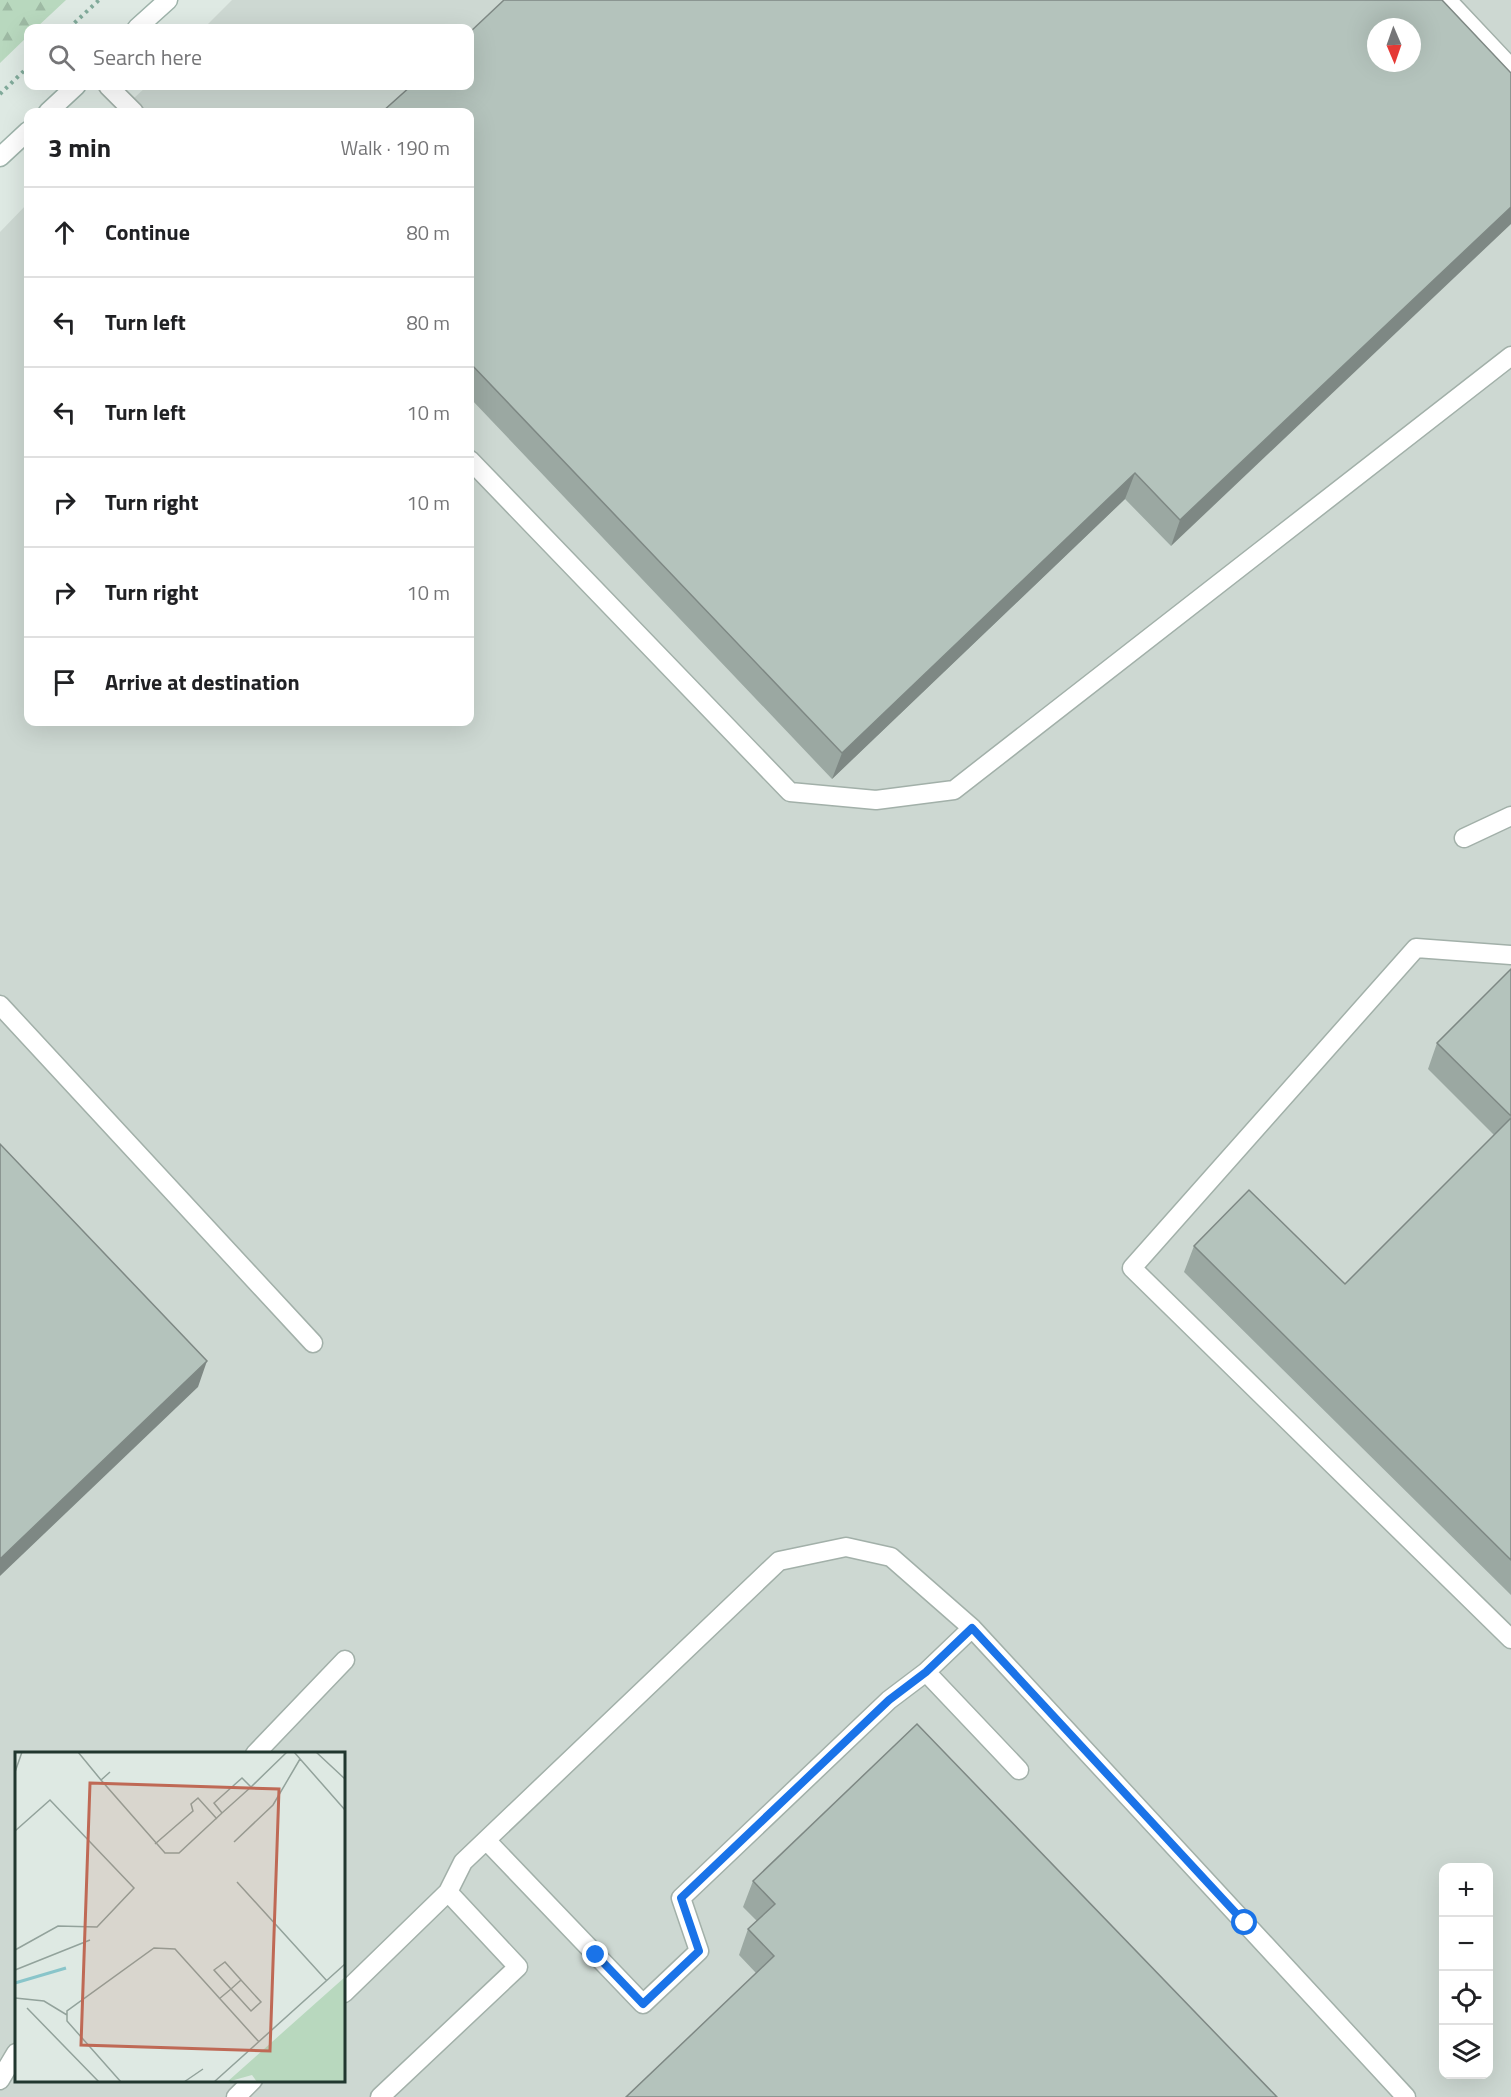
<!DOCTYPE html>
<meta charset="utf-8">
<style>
:root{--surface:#fff;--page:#f6f6f6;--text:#202124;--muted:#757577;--line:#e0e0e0}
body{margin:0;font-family:"Titillium Web",sans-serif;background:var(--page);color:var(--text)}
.controls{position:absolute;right:18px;bottom:18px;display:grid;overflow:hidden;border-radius:12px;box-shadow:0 6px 24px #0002}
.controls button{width:54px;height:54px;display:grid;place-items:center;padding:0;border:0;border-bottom:2px solid var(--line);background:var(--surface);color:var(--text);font:30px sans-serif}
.compass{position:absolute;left:1367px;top:18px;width:54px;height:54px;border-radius:50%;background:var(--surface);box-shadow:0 6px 24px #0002;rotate:178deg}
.stop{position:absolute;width:18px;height:18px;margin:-14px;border:4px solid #1a73e8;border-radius:50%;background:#fff}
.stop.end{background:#1a73e8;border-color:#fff;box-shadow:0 2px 6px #0008}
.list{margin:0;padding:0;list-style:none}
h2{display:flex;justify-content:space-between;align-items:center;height:78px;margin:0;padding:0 24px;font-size:26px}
h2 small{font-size:20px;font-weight:400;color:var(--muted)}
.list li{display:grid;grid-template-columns:39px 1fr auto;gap:18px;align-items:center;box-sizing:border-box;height:90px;padding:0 24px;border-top:2px solid var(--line)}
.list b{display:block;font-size:22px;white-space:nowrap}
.list em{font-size:20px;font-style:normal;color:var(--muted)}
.icon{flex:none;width:33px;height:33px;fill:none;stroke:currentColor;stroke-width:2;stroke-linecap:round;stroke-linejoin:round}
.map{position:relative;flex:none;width:1511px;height:2097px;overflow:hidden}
.search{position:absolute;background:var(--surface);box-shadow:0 6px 24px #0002;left:24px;top:24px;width:450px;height:66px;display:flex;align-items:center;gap:15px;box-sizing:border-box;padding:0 21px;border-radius:12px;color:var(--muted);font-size:22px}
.panel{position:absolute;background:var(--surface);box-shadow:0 6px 24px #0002;left:24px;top:108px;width:450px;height:618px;border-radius:12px}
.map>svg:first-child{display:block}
.built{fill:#cdd8d2;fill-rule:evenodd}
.forest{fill:url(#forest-firs)}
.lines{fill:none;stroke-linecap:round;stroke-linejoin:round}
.lane-casing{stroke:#a2b0a9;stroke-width:21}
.secondary-casing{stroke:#9eb3aa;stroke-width:21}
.path{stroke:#81aa9a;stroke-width:4;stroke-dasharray:3 4.5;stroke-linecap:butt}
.lane{stroke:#fff;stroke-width:18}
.secondary{stroke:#fff;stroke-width:18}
.wall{fill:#9ba8a2}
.shaded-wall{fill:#7e8884}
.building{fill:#b4c3bc;stroke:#7e8884;stroke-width:1.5;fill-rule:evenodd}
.route{stroke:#1a73e8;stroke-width:8}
.inset-river{fill:none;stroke:#89c5ca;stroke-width:3}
.inset-road{fill:none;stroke:#92a29b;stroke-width:1.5}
.view{fill:#bf6955;fill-opacity:0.15;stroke:#bf6955;stroke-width:3}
.inset-edge{fill:none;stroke:#21372f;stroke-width:3}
</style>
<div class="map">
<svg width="1511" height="2097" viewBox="0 0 1511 2097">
<defs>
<pattern id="forest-firs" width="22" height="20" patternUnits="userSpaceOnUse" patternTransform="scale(1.5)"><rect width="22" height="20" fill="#b8d8be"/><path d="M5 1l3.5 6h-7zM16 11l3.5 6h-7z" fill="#9ebaa4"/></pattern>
</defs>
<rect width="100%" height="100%" fill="#dee9e3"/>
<path class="built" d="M232 0H1511V2097H0V232L28 203V722H470V112H119L147 86H470V28H204ZM1376 27H1412V63H1376ZM16 1754H344V2080H16ZM1444 1868H1488V2074H1444Z"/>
<path class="forest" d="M0 0H66L36 28H28V36L0 63Z"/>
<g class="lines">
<defs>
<path id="lane" d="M1447 0 1511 68
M108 86 134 112
M470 460 790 792 876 800 954 790 1511 356
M1464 838 1511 816
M1511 955 1416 948 1132 1268 1511 1639
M0 1005 313 1343
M926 1672 1019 1770
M255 1754 345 1660
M486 1840 643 2004 699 1951 681 1898 889 1700 926 1672 972 1628
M448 1892 463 1862 779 1561 846 1547 891 1557 972 1628 1406 2097
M344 1993 448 1892 518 1967 380 2097
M0 2080 16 2053
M236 2097 253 2080"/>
<path id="secondary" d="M137 28 168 0
M48 112 76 86
M0 157 28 131"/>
</defs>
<use href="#lane" class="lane-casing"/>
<use href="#secondary" class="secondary-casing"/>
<path class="path" d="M69 28 99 0
M0 94 28 67"/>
<use href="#lane" class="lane"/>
<use href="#secondary" class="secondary"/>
</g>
<path class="wall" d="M1442 0 1171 546 1125 499 832 779 470 398V112Z
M1511 969V1595L1184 1272 1194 1246 1345 1284 1494 1135 1428 1069 1437 1043Z
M753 1881 1277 2097 756 1973 739 1955 748 1929 757 1921 743 1907Z"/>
<path class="shaded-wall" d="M1511 207V224L1171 546 1180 520Z
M1135 473 1125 499 832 779 842 753Z
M207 1361 198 1387 0 1576V1559Z"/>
<path class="building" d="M504 0H1442L1511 73V207L1180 520 1135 473 842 753 470 363V112H382L411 86H470V32ZM1376 27H1412V63H1376Z
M1511 969V1116L1437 1043Z
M1511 1118V1560L1194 1246 1249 1190 1345 1284Z
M0 1144 207 1361 0 1559Z
M917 1724 1277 2097H626L774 1956 748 1929 775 1904 753 1881Z"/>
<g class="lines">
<path class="route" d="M596 1955 643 2004 699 1951 681 1898 889 1700 926 1672 972 1628 1245 1923"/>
</g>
<g transform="translate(15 1752)">
<rect width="330" height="330" fill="#dee9e3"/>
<path d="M330 225V330H242L237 323 212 330Z" fill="#b8d8be"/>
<path class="inset-river" d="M0 231 51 216"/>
<path class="inset-road" d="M63 0 86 28M279 0 330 58M301 0 330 27M0 20 7 0M95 20 86 28 150 101H164L207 61M236 35 227 26 199 51 207 61 236 35 272 0M0 79 35 48 119 136 82 175 43 174 0 198M219 90 258 53 285 7M140 92 178 59 176 52 183 46 202 67M222 130 312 229M0 218 75 188M0 246 29 249 52 263M204 247 216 237 226 228 210 210 199 218 216 237 236 259 246 250 226 228M12 256 84 330M106 330 52 269V259L139 196 160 197 244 290M169 330 188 317M199 330 330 212"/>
<path class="view" d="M75 31 264 37 255 299 66 293Z"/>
<rect width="330" height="330" class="inset-edge"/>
</g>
</svg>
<div class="controls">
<button>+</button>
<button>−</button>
<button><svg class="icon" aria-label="locate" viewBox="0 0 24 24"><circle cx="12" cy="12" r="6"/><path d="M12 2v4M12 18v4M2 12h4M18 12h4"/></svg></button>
<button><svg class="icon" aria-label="layers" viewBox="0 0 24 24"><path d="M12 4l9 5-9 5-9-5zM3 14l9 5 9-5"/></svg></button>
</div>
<svg class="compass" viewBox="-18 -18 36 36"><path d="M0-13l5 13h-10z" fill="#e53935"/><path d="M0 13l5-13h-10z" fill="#757577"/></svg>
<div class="stop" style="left:1245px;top:1923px"></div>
<div class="stop end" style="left:596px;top:1955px"></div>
<div class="search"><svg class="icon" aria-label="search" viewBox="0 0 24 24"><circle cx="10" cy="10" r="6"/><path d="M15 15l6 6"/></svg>Search here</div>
<section class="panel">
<h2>3 min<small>Walk · 190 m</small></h2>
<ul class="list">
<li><svg class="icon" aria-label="ahead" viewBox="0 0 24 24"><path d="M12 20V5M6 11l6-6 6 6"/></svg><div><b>Continue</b></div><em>80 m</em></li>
<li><svg class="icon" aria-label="left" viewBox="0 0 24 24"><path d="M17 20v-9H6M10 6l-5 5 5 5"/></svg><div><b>Turn left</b></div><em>80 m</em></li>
<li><svg class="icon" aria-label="left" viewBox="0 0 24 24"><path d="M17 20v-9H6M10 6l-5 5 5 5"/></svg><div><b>Turn left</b></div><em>10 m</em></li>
<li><svg class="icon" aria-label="right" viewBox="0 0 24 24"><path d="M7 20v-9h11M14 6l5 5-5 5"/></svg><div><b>Turn right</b></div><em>10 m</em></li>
<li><svg class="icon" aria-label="right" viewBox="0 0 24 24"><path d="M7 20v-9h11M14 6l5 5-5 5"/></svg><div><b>Turn right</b></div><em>10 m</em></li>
<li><svg class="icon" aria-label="arrive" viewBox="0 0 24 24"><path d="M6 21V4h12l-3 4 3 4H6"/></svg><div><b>Arrive at destination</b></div></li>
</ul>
</section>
</div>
